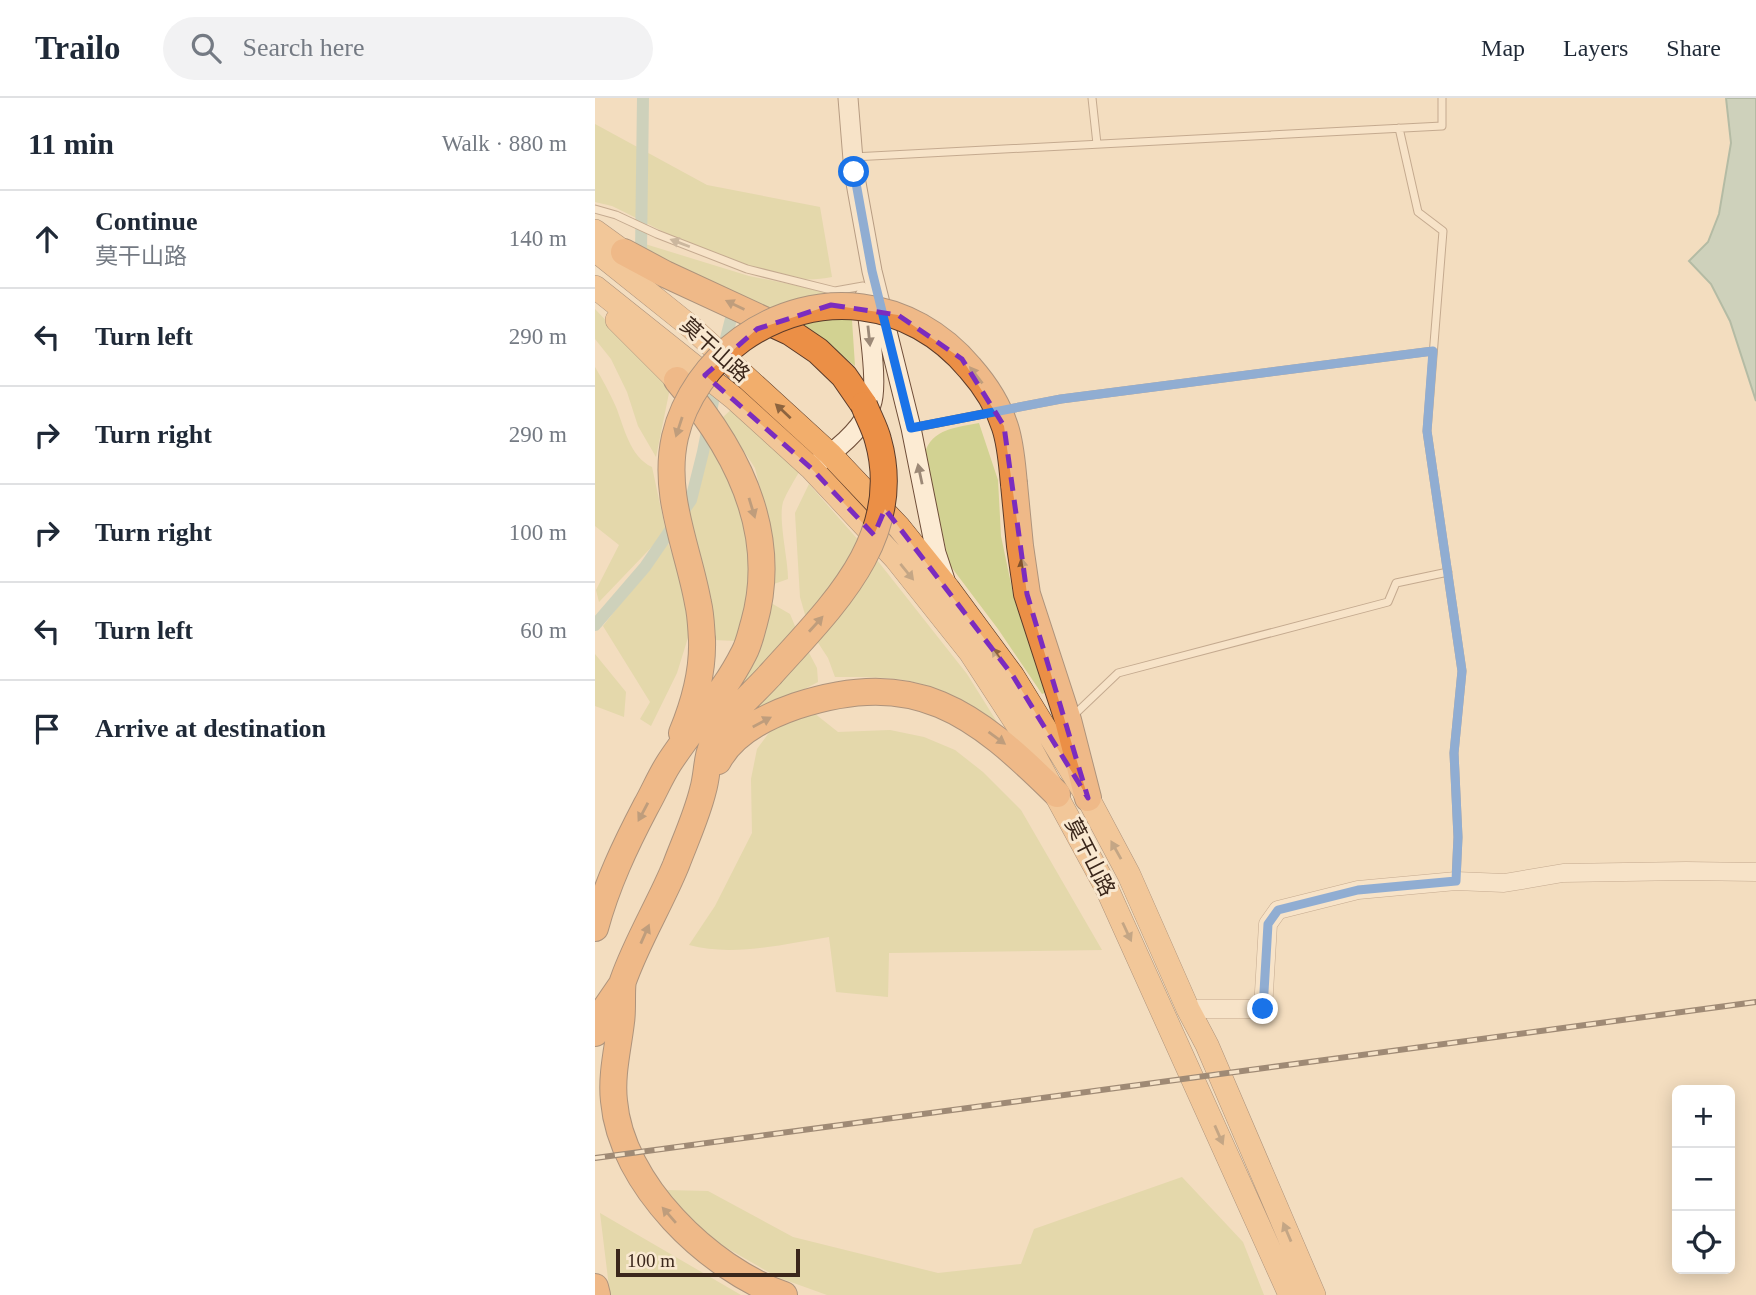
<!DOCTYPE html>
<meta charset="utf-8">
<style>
:root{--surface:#fff;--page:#f2f2f3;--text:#1f2937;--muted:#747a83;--line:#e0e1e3}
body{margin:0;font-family:"Times New Roman","Noto Sans SC",serif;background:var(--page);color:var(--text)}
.controls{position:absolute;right:21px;bottom:21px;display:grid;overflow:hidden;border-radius:10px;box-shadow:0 4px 18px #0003}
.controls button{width:63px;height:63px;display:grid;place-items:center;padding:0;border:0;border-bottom:2px solid var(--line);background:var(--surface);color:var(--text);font:35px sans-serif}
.scale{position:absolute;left:21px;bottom:18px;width:184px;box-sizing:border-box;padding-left:7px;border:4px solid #3b271b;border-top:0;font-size:19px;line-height:24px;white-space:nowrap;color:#3b271b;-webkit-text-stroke:5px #f9e8d0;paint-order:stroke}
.stop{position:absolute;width:21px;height:21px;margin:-16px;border:5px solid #1a73e8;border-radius:50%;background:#fff}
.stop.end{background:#1a73e8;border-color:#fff;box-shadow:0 2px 7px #0008}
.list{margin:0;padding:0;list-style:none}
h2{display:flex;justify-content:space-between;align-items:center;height:91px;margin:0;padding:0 28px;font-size:30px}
h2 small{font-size:23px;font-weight:400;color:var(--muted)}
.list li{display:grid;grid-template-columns:46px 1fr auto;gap:21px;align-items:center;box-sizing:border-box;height:98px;padding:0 28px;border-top:2px solid var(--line)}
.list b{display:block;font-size:26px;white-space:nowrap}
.list p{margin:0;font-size:23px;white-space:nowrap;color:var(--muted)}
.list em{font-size:23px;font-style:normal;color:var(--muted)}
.icon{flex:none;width:38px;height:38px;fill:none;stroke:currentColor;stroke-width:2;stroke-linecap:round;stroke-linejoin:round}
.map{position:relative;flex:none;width:1161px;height:1197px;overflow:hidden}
header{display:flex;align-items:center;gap:42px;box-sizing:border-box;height:98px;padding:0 35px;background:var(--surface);border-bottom:2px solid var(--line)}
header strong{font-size:33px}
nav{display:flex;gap:38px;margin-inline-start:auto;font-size:24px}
.search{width:490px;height:63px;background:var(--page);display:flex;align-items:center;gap:18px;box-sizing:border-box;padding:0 24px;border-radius:38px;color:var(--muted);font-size:26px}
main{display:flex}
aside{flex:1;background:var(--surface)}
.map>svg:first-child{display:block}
.green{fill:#d2d292}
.water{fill:#a3c4b6;stroke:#699384;stroke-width:2}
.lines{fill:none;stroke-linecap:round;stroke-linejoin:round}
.canal{stroke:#a3c4b6;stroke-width:12}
.service-casing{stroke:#8d6d55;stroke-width:9}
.tertiary-casing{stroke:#8d6d55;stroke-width:19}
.secondary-casing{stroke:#6f4e39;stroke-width:21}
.trunk-casing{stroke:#5b3b2a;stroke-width:24}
.motorway-casing{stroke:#5b3b2a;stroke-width:28}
.service{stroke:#fcebd3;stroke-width:7}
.tertiary{stroke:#fcebd3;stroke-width:18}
.secondary{stroke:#fcebd3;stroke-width:19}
.trunk{stroke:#f2ae6c;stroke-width:23}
.motorway{stroke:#eb8f46;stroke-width:26}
.rail-casing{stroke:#3b271b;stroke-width:6}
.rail{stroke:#f9e8d0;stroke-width:3.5;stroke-dasharray:10;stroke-linecap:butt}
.motorway-bridge-casing{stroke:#5b3b2a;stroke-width:28;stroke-linecap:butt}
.motorway-bridge{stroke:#eb8f46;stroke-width:26}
.oneway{fill:#9c8977}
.oneway2{fill:#81512c}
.oneway3{fill:#8d643f}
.route{stroke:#1a73e8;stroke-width:9}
.marked{fill:none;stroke:#7b2cbf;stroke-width:5;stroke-dasharray:14 9;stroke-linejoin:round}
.labels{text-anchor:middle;stroke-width:6;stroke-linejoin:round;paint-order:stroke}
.street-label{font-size:21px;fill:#3b271b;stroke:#f9e8d0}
</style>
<header>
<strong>Trailo</strong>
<div class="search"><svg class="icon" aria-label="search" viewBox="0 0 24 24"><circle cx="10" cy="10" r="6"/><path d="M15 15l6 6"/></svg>Search here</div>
<nav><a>Map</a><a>Layers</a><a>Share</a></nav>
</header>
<main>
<aside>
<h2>11 min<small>Walk · 880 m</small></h2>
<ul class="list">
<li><svg class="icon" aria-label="ahead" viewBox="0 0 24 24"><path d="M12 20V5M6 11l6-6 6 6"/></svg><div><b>Continue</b><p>莫干山路</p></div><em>140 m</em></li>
<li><svg class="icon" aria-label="left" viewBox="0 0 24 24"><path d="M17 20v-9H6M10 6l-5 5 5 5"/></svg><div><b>Turn left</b></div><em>290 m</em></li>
<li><svg class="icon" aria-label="right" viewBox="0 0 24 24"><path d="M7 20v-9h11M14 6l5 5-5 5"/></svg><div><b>Turn right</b></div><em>290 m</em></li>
<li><svg class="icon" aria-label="right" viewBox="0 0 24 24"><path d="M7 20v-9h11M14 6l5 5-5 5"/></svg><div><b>Turn right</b></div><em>100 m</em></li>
<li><svg class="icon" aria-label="left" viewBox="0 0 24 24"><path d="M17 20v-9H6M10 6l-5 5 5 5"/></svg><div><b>Turn left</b></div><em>60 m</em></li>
<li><svg class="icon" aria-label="arrive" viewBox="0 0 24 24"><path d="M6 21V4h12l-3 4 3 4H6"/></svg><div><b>Arrive at destination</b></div></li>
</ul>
</aside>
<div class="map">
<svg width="1161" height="1197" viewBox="0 0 1161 1197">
<rect width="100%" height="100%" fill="#f3ddbf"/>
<path class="green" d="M0 26 112 87 225 109 237 179C169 194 78 137 17 108L0 104Z
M50 146 154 178 250 197 179 212 50 153Z
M0 211 75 290 61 359 43 328 32 294 16 261 0 241Z
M230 218 257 222 260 268 210 228 200 224Z
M0 269C8 282 15 296 21 309 29 329 35 359 57 369L71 434 4 504 1 492 24 447 0 428Z
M139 309 204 374C199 383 192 394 188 404 183 421 193 461 193 481L179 486 171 414 160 370 127 320Z
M384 325 403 382 406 438 419 500 452 594 447 596 403 531 354 466 330 355C336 331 363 329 384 325Z
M116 343C157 416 162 463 142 543L118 542 91 424Z
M214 386 265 444 250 476 211 520 205 499 200 415Z
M73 445 100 517 82 575 56 628 45 621 55 604 8 528Z
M282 462 372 576 402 624C377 609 352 592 323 585 296 578 267 579 240 579L233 560 220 540 256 500Z
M176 505 195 516 202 533 130 605Z
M212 551 222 570 223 584 154 620 150 617Z
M0 556 31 594 29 619 0 608Z
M219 615 243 634 295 632 329 639 360 652 388 674 426 712 507 852 294 855 293 899 241 894 234 839C189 846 138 859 94 847L120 808 157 735 156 681 162 651 176 632 198 621Z
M587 1079 648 1144 669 1197H232L182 1179 118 1142 69 1092 113 1093 198 1139 343 1175 426 1166 439 1131Z
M5 1115 146 1197H15Z"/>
<path class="water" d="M1131 0H1161V303L1135 223 1116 186 1094 163 1113 144 1124 116 1136 45Z"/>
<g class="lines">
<path class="canal" d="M48 0 46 154 54 158
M128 252 140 205
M0 527 50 469 96 402 108 354 122 283"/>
<defs>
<path id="service" d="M497 0 502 46
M804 30 823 114 848 133 832 333 867 573 859 655 863 739 861 781
M258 59 847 28V0
M0 111 21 117 62 136 152 171 240 193 268 188
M409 312 466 301 838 253
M317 330 398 314
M479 617 523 575 793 504 801 485 853 474"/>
<path id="tertiary" d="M593 911H668L673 826 683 812 763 792 861 783 909 785 968 775 1091 773 1161 774"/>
<path id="secondary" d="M253 0 259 74 277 173 316 330 341 455 350 482
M225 363C244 350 268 330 276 307 284 287 273 222 270 198"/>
<path id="trunk" d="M0 133 29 154
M0 152 96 229 235 356 304 429 353 490 418 578 493 700 534 777 593 911 612 947 719 1197
M0 189 139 300 216 370 301 461 375 554 425 631 512 791 695 1197
M22 222 82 282"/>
<path id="motorway" d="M29 154 70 176 195 234 223 253 249 278 269 307
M419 386 425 448 432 496 473 622 493 700
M175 577C157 597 132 617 120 641 111 657 113 675 108 692 102 717 90 743 81 767 65 806 42 843 28 883 26 891 28 913 26 924 23 950 16 977 19 1003 26 1086 114 1171 189 1197
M87 635C99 606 108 573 107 542
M123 663C138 635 172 618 201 608 321 569 379 614 462 696
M0 830C12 786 30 748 51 708 59 694 65 679 74 665 98 628 129 595 149 555 154 546 156 535 159 525 185 433 141 350 82 282
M0 935 10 911 27 886
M0 1189 2 1197"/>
</defs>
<use href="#service" class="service-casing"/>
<use href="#tertiary" class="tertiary-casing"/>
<use href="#secondary" class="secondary-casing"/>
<use href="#trunk" class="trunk-casing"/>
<use href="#motorway" class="motorway-casing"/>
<use href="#service" class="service"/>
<use href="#tertiary" class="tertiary"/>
<use href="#secondary" class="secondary"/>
<use href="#trunk" class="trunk"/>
<use href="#motorway" class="motorway"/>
<defs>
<path id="rail" d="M0 1060 1161 904"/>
</defs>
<use href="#rail" class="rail-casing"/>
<use href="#rail" class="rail"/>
<defs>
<path id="motorway-bridge" d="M107 542C106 529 106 517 103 505 93 449 67 397 80 339 89 300 115 264 147 241 222 188 316 200 375 270 390 287 403 307 410 329 416 347 417 367 419 386
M175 577C234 511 311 441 283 342 280 330 273 318 269 307"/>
</defs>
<use href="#motorway-bridge" class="motorway-bridge-casing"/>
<use href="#motorway-bridge" class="motorway-bridge"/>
</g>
<defs><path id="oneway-solid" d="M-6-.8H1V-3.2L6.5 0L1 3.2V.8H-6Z" transform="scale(1.75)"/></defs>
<g class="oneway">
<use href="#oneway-solid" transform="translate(85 145) rotate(-159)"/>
<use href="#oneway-solid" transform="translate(274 238) rotate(84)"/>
<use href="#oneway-solid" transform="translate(325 376) rotate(-102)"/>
</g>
<g class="oneway2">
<use href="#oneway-solid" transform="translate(140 207) rotate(-154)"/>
<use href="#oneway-solid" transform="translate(381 277) rotate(-128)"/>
<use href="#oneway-solid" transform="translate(84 329) rotate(108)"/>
<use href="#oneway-solid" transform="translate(157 410) rotate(73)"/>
<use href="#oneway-solid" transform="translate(428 470) rotate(-99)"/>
<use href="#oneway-solid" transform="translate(221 526) rotate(-48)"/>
<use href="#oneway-solid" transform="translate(167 624) rotate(-28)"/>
<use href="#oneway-solid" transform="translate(402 640) rotate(36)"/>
<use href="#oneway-solid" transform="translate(48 714) rotate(118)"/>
<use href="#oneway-solid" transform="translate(50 836) rotate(-66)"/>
<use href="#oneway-solid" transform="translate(74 1117) rotate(-131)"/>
</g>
<g class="oneway3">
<use href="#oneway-solid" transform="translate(188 313) rotate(-137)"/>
<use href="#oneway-solid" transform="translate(312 474) rotate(51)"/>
<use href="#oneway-solid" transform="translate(403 558) rotate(-127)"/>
<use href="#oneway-solid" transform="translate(521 752) rotate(-119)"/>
<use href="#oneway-solid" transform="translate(532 834) rotate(65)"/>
<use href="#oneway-solid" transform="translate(624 1037) rotate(66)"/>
<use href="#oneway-solid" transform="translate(692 1134) rotate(-113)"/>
</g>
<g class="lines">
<path class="route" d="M259 74 277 173 316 330 466 301 838 253 832 333 867 573 859 655 863 739 861 783 763 792 683 812 673 826 668 911"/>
</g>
<path d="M0 0H1161V1197H0ZM236 207 303 217 367 261 409 328 432 496 493 700 418 578 290 411 279 437 216 370 110 277 162 231Z" fill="#f3ddbf" fill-opacity=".55" fill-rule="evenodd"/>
<path class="marked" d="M236 207 303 217 367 261 409 328 432 496 493 700 418 578 290 411 279 437 216 370 110 277 162 231Z"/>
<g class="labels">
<g class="street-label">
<text transform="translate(120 252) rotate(42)" y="7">莫干山路</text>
<text transform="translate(495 759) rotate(63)" y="7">莫干山路</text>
</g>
</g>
</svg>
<div class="controls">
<button>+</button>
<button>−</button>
<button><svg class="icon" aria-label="locate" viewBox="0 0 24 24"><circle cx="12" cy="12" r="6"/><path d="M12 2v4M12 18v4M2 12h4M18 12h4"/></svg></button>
</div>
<div class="scale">100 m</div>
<div class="stop" style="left:259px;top:74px"></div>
<div class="stop end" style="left:668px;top:911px"></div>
</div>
</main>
